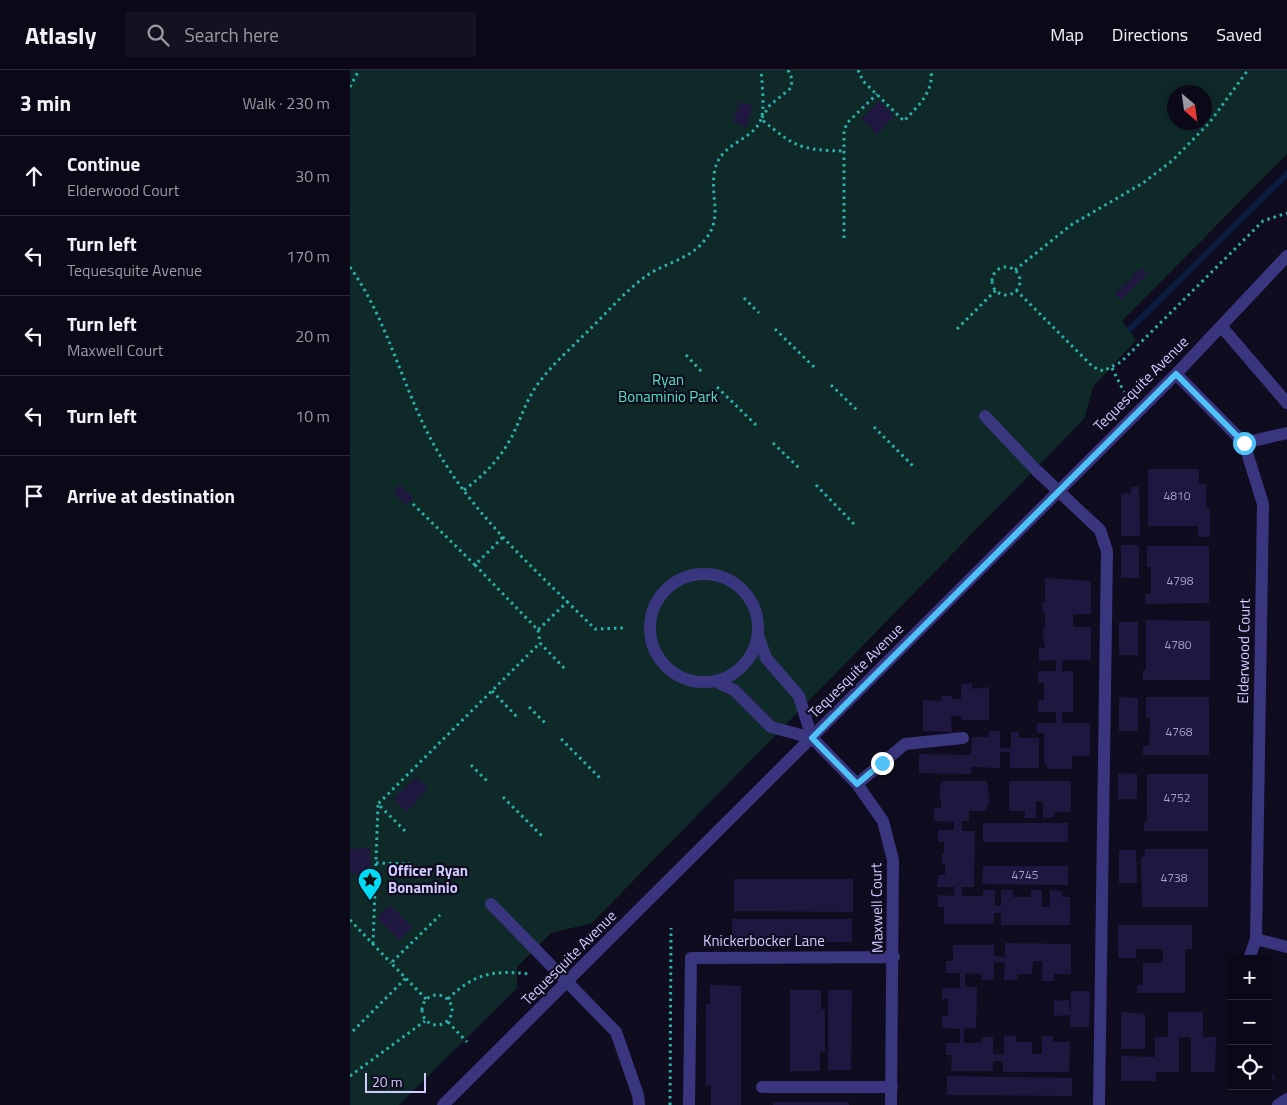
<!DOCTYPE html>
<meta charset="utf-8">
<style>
:root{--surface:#0b0917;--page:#141220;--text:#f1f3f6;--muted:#9a9aa1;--line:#2b2a36}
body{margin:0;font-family:"Titillium Web",sans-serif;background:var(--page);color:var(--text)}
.controls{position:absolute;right:15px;bottom:15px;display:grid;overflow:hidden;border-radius:0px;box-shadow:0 2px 8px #0003}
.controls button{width:45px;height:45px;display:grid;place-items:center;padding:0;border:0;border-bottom:1px solid var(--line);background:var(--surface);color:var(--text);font:25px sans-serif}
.compass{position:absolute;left:817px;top:15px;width:45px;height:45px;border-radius:50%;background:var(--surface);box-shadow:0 2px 8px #0003;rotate:151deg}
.scale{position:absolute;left:15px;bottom:12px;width:61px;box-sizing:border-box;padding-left:5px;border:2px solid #d0caff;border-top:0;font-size:14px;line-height:18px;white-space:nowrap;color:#d0caff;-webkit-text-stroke:4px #0f0c1f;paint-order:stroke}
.stop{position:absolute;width:15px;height:15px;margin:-11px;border:4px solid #4fc3f7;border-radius:50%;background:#fff}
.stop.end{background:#4fc3f7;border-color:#fff;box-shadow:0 1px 5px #0008}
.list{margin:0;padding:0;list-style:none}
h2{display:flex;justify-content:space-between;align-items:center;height:65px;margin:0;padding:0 20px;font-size:21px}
h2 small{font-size:16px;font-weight:400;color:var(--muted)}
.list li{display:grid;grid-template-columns:32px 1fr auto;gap:15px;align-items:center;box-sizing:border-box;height:80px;padding:0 20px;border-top:1px solid var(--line)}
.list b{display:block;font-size:19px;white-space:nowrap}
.list p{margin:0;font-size:16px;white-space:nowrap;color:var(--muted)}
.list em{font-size:16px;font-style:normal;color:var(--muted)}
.icon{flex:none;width:28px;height:28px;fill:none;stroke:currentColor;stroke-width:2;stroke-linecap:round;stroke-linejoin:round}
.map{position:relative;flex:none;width:937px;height:1035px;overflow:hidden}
header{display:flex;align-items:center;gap:30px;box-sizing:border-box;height:70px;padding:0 25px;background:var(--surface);border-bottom:1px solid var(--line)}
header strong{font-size:24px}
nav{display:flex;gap:28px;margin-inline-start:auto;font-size:18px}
.search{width:350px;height:45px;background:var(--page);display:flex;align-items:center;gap:12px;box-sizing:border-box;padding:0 18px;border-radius:0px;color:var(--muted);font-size:19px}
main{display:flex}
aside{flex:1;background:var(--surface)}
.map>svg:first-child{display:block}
.green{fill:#0f2928;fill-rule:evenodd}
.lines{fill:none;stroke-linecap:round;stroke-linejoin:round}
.stream{stroke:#0a1d40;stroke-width:6}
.building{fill:#201740}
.path{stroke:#2ab2ab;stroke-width:3;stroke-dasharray:2.5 4;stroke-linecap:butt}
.minor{stroke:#39367f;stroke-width:12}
.route{stroke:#4fc3f7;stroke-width:6}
.labels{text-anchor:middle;stroke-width:4.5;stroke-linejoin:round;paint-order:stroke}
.number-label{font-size:12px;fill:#a49dcf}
.park-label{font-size:15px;fill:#54e1be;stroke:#0f0c1f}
.street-label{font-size:15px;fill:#d0caff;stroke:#0f0c1f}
.poi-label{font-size:15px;font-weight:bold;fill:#d0caff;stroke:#0f0c1f;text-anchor:start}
</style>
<header>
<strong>Atlasly</strong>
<div class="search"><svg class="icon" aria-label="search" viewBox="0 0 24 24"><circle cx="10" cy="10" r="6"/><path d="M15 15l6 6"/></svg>Search here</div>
<nav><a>Map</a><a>Directions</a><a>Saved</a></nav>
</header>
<main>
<aside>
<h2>3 min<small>Walk · 230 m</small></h2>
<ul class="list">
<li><svg class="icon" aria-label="ahead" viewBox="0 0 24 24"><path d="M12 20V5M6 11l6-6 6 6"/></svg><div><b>Continue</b><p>Elderwood Court</p></div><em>30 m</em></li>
<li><svg class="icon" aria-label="left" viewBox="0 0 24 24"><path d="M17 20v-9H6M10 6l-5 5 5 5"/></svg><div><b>Turn left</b><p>Tequesquite Avenue</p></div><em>170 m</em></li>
<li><svg class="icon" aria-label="left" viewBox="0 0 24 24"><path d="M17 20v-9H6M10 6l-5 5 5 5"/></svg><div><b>Turn left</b><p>Maxwell Court</p></div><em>20 m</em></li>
<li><svg class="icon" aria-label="left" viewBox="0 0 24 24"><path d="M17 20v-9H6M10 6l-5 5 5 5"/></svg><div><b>Turn left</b></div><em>10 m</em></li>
<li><svg class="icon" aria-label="arrive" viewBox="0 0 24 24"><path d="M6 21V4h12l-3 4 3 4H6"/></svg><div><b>Arrive at destination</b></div></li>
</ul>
</aside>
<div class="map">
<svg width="937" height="1035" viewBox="0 0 937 1035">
<rect width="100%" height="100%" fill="#0f0c1f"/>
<path class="green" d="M0 0H937V84L772 251 786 270 743 317 734 349 242 853 201 863 167 897V918L49 1035H0ZM824 22H854V52H824Z"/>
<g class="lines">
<path class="stream" d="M780 259 937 104"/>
</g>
<path class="building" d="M529 31 544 46 527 64 512 49Z
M390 32 403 36 396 57 383 52Z
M791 198 798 204 771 230 765 224Z
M798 399H849V414H856V438H860V467H848V456H798Z
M50 415 63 428 56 435 43 422Z
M781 417H789L790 466H771V424L781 423Z
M771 475H789V508H771Z
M797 476H859V533L795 534V524H801V497H797Z
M695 508 741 511V544H723V557H741V590H712V601H723V642H712V653H740V686H722V699H697V693H694V663H687V653H706V642H688V630H694V613H688V601H706V590L689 591V577L695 578 692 559H695V541H692V532L695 533Z
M796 550 860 551V610H793V600H796Z
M769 552H788V585H769Z
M622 613V619L639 617V650H611V646H601L602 662 573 661V630L591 631V626H602V629H611V614Z
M769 627 788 628V661H769Z
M796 627H859V685H793V676H799L800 649 796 648Z
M639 661H650V678H661V662H669V668H689V698H660V682H650V698L622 697 621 704 569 703V684L621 685 622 667H639Z
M768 703 787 704V729H768Z
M797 704H858V761H794V753H797Z
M66 707 78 719 56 742 43 729Z
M591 711H637L640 734H637V741H619V751H612V761H625L624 817H612V826H633V820H645V836H651V820H663V827H681V820H692V837H700V820L712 821V827H720V855H651V843H644V854H594V837H588V825L604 826 605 817H587L588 805H595V793H592V784H594V772H588V760H604V752L584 751V738H591V728L589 729Z
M659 711H721V742H704V747L693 748V731H686V748H675V741H659Z
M633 753H718V772H633Z
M8 778H20V805L0 803V780Z
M795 779H858V837H792L791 787H795Z
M769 780H786L787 813H769Z
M633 796H718V815L632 814Z
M384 809H503V842L384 841Z
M41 835 62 857 49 870 27 848Z
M382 849H502V872L382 871Z
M768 855H842V879H835V923H787V915H793V893H813V879H786V888H768Z
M655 873 721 874V904H704V911H692L693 891H683L682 904H667V910H654L655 893 644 892V910H631L632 904 615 903V917H627L626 958 614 959V973H631V967H643V984H654V965L666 966V972H682V984H692V966H703V972H720L719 1002H653V991H643V1001H601L602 985H596V973H610V959L592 958V946H598V929H592V918H610V903H596V891H603V875H644V886L655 887Z
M360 915 391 916V1035H361V1015H356V934H360Z
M440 920H471V939H475V982L470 981V1001H440Z
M478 920H502L501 1000H478Z
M721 921H740L739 957H720Z
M719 930 720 945 704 946V931Z
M771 942 795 944V979H771Z
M818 942H853V967H866L865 1002H841V967H829V1002H806V1011H771V986L805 987V967H818Z
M918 1001 926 1007 916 1020 912 1016H918Z
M597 1006 722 1008V1026L597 1025Z
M423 1032H499V1035H423Z"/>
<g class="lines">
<path class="path" d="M438 0 442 9 441 18 420 35 411 49C445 77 450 80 494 81
M508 0 513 11 554 51C568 36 584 22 581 0
M0 17 9 0
M494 168V61L497 53 527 24
M0 197C41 255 54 327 91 387 131 453 191 505 245 559L274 558
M642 211a14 14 0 1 1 28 0a14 14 0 1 1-28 0Z
M665 200 721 155 793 113 823 90 860 52 898 0
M666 220 743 297 753 301 771 292 913 151 937 143
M394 228 409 243
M425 259 465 298
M607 259 646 220
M336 285 351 301
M762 298 774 322
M481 315 508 341
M367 317 407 356
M524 357 564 397
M423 373 450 399
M466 415 505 455
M114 420C133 406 148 391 160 370 171 350 176 328 191 310 203 294 219 280 233 266 254 246 273 223 296 206 315 193 340 189 354 171 373 149 361 130 364 105 367 72 403 72 411 49 415 39 412 12 411 0
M63 434 125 495 153 467
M125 495 188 560 218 531
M188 560 190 573 216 600
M142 621 168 648
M179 637 196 654
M211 669 250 708
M121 695 138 712
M153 727 192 766
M55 761 28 734 190 573
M26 793 63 794
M0 850 41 893
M23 874 28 735
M72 940a15 15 0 1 1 30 0a15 15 0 1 1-30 0Z
M76 929 41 893 90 845
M98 929C124 903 144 900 180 904
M98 952 117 972
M3 961 56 908
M0 1006 75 951
M320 1035 321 858"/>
<path class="minor" d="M871 256 937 333
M826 304 894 373 913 434 906 869 899 889
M635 346 686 400 750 460 757 481 749 1035
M894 373 937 363
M300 558a54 54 0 1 1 108 0a54 54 0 1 1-108 0Z
M408 565 416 588 449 626 462 668 507 714 533 751 543 790 541 1035
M365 611 384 620 421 657 462 668
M507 714 555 674 613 668
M141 834 266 962 288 1025 289 1035
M906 869 937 877
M412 1017H542
M93 1035 826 304 937 186
M339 1035 341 888 544 887
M928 1035 937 1029"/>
</g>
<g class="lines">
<path class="route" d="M532 693 507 714 462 668 826 304 894 373"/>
</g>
<defs>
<symbol id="sight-pin" viewBox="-11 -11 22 30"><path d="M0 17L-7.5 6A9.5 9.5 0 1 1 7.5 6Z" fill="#00dbf5" stroke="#0f0c1f"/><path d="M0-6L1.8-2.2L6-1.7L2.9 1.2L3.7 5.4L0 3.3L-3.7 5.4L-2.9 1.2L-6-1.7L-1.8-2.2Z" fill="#111"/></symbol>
</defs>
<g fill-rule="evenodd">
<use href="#sight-pin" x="6" y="796" width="28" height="38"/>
</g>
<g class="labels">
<g class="number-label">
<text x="827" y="430">4810</text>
<text x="830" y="515">4798</text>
<text x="828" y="579">4780</text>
<text x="829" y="666">4768</text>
<text x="827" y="732">4752</text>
<text x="675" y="809">4745</text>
<text x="824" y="812">4738</text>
</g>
<g class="park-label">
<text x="318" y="315">Ryan<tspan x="318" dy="17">Bonaminio Park</tspan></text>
</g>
<g class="street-label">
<text transform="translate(791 314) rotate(-45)" y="5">Tequesquite Avenue</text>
<text transform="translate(894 581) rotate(-89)" y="5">Elderwood Court</text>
<text transform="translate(506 601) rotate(-45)" y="5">Tequesquite Avenue</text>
<text transform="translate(527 838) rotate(-91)" y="5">Maxwell Court</text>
<text x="414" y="876">Knickerbocker Lane</text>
<text transform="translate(219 888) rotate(-45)" y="5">Tequesquite Avenue</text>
</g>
<g class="poi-label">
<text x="38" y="806">Officer Ryan<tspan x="38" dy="17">Bonaminio</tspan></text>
</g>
</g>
</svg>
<div class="controls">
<button>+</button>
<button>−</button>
<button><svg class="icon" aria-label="locate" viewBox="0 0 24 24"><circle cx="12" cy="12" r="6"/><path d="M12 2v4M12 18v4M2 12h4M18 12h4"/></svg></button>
</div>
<svg class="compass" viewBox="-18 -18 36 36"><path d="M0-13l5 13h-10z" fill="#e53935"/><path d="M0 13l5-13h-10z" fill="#9a9aa1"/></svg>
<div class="scale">20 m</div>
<div class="stop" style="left:894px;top:373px"></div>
<div class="stop end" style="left:532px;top:693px"></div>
</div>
</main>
